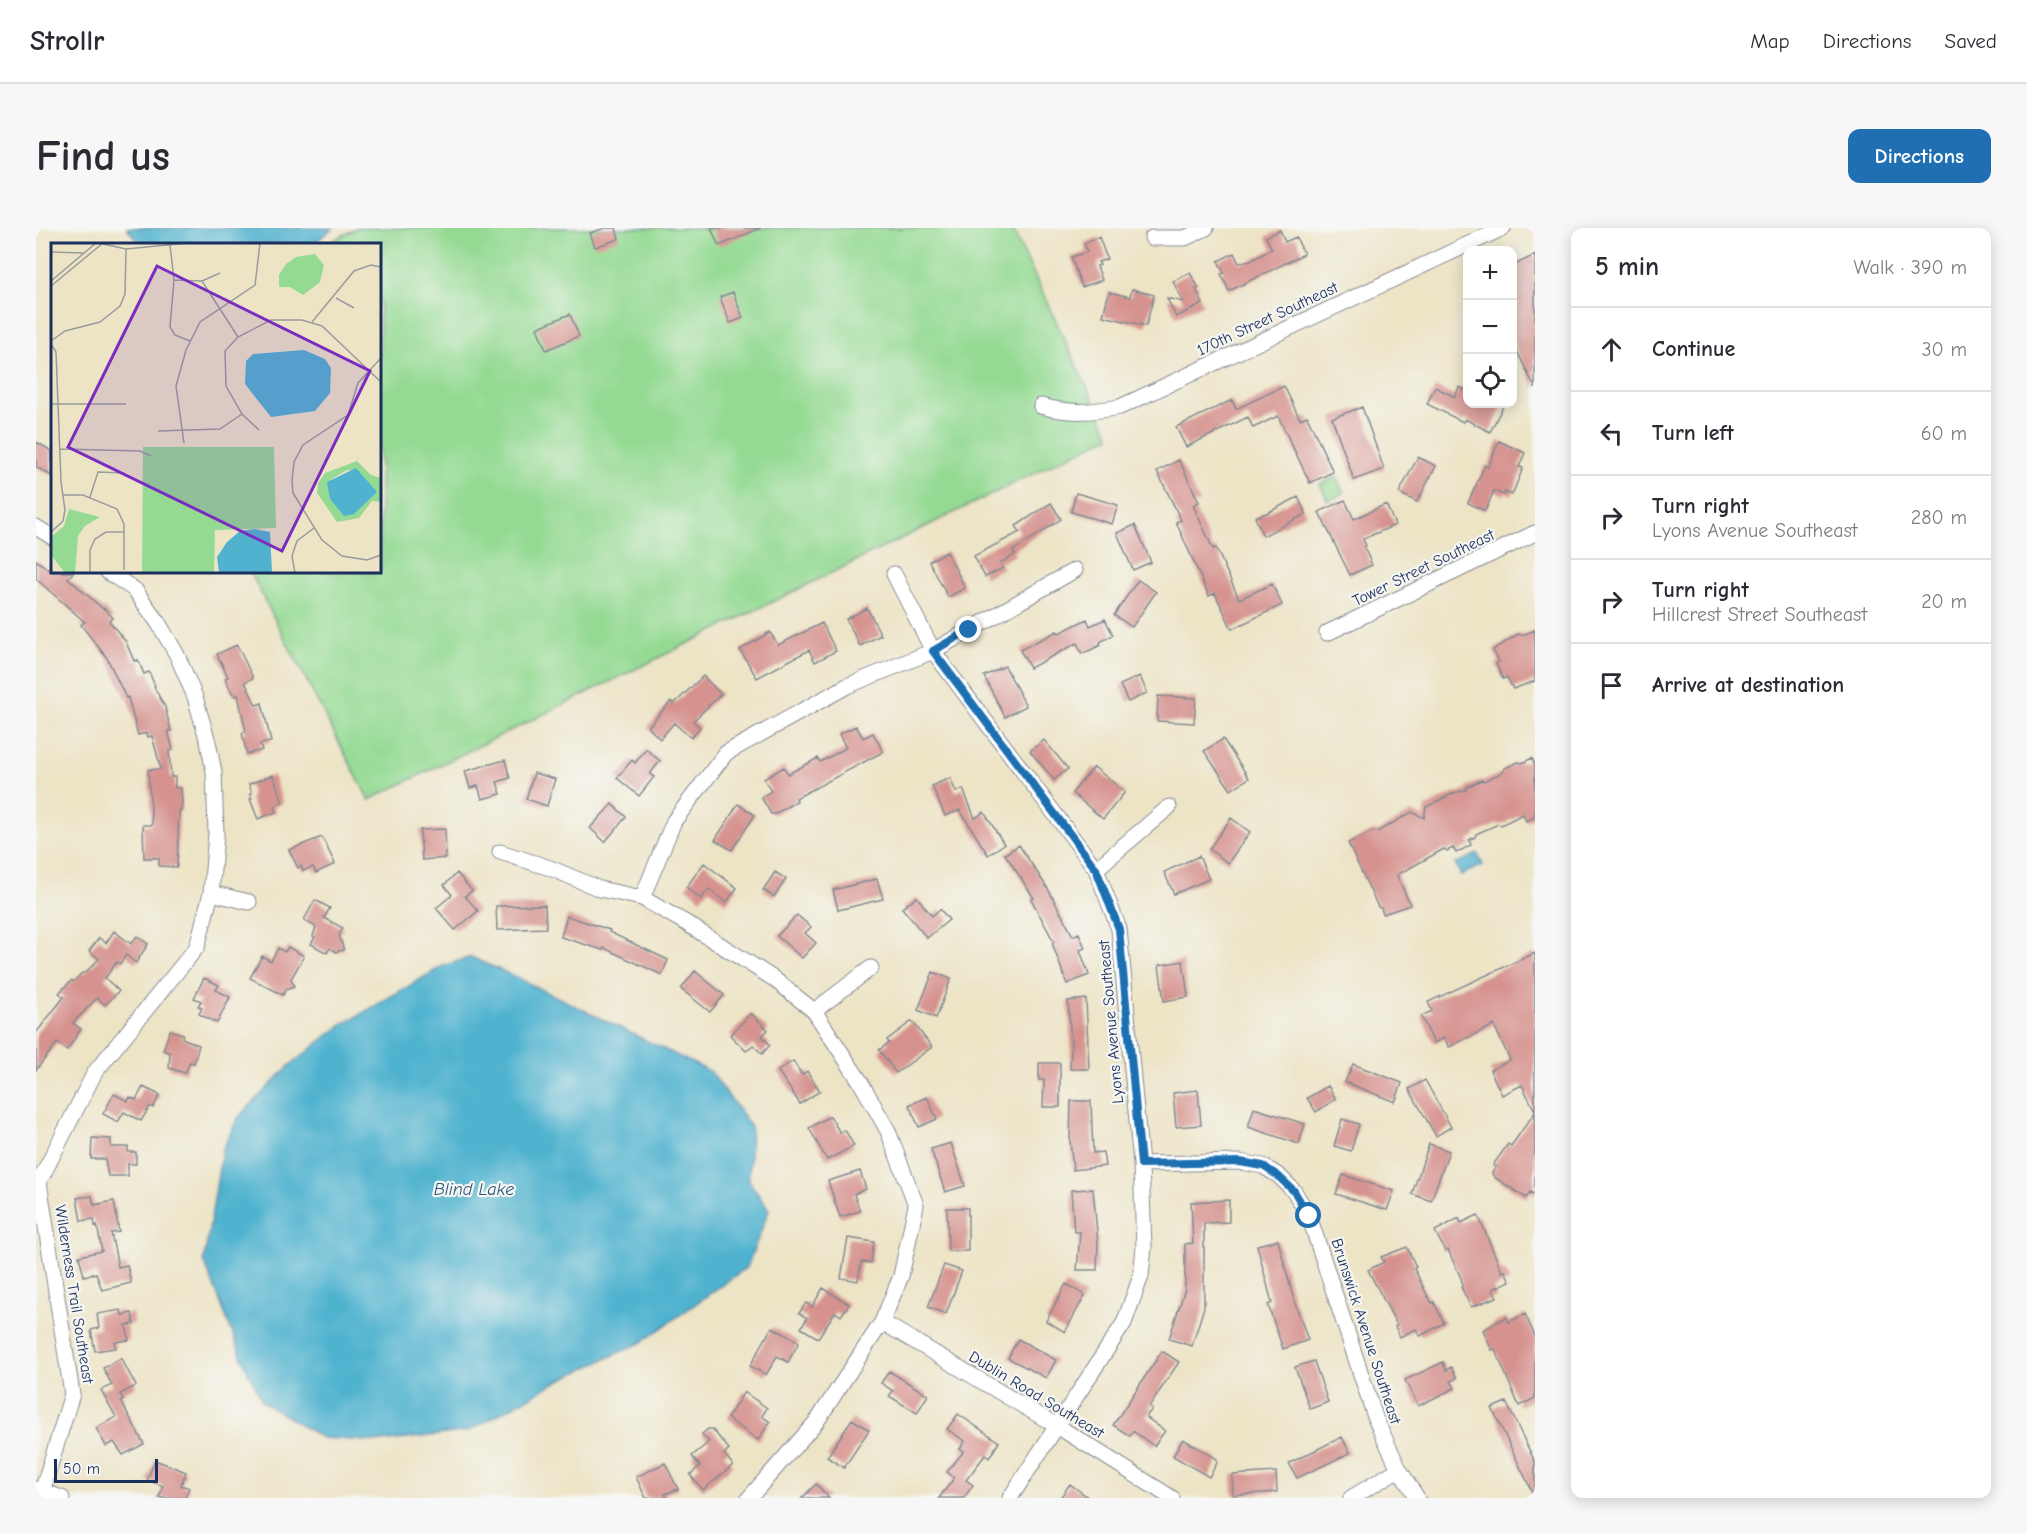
<!DOCTYPE html>
<meta charset="utf-8">
<style>
:root{--surface:#fff;--page:#f7f7f7;--text:#2b2b33;--muted:#7c7c81;--line:#e1e1e2;--accent:#1f6fb2}
body{margin:0;font-family:"Comic Neue",sans-serif;background:var(--page);color:var(--text)}
.controls{position:absolute;right:18px;top:18px;display:grid;overflow:hidden;border-radius:12px;box-shadow:0 3px 15px #0003}
.controls button{width:54px;height:54px;display:grid;place-items:center;padding:0;border:0;border-bottom:2px solid var(--line);background:var(--surface);color:var(--text);font:30px sans-serif}
.scale{position:absolute;left:18px;bottom:15px;width:104px;box-sizing:border-box;padding-left:6px;border:3px solid #1b2f5e;border-top:0;font-size:16px;line-height:21px;white-space:nowrap;color:#1b2f5e;-webkit-text-stroke:4px #f6f6f2;paint-order:stroke}
.stop{position:absolute;width:18px;height:18px;margin:-14px;border:4px solid #1f6fb2;border-radius:50%;background:#fff}
.stop.end{background:#1f6fb2;border-color:#fff;box-shadow:0 2px 6px #0008}
.list{margin:0;padding:0;list-style:none}
h2{display:flex;justify-content:space-between;align-items:center;height:78px;margin:0;padding:0 24px;font-size:26px}
h2 small{font-size:20px;font-weight:400;color:var(--muted)}
.list li{display:grid;grid-template-columns:39px 1fr auto;gap:18px;align-items:center;box-sizing:border-box;height:84px;padding:0 24px;border-top:2px solid var(--line)}
.list b{display:block;font-size:22px;white-space:nowrap}
.list p{margin:0;font-size:20px;white-space:nowrap;color:var(--muted)}
.list em{font-size:20px;font-style:normal;color:var(--muted)}
.icon{flex:none;width:33px;height:33px;fill:none;stroke:currentColor;stroke-width:2;stroke-linecap:round;stroke-linejoin:round}
.map{position:relative;flex:none;width:1499px;height:1270px;overflow:hidden;border-radius:12px}
header{display:flex;align-items:center;gap:36px;box-sizing:border-box;height:84px;padding:0 30px;background:var(--surface);border-bottom:2px solid var(--line)}
header strong{font-size:28px}
nav{display:flex;gap:33px;margin-inline-start:auto;font-size:21px}
.intro{display:flex;align-items:center;justify-content:space-between;box-sizing:border-box;height:144px;padding:0 36px}
h1{margin:0;font-size:42px}
.button{padding:15px 27px;border-radius:12px;background:var(--accent);color:#fff;font-size:21px;font-weight:700}
main{display:flex;gap:36px;padding:0 36px}
aside{flex:1;background:var(--surface);border-radius:12px;box-shadow:0 3px 15px #0003}
.map>svg:first-child{display:block}
.green{fill:#94da93;stroke:#588478;stroke-width:1.5}
.water{fill:#50b2cf;stroke:#367096;stroke-width:1.5}
.building{fill:#d6928e}
.lines{fill:none;stroke-linecap:round;stroke-linejoin:round}
.street-casing{stroke:#848a92;stroke-width:17}
.street{stroke:#fff;stroke-width:15}
.route{stroke:#1f6fb2;stroke-width:8}
.labels{text-anchor:middle;stroke-width:4.5;stroke-linejoin:round;paint-order:stroke}
.street-label{font-size:16px;fill:#1b2f5e;stroke:#f6f6f2}
.water-label{font-size:18px;font-style:italic;fill:#2b5680;stroke:#f6f6f2}
.inset-road{fill:none;stroke:#999c9c;stroke-width:1.5}
.view{fill:#7b2cbf;fill-opacity:0.15;stroke:#7b2cbf;stroke-width:3}
.inset-edge{fill:none;stroke:#1b2f5e;stroke-width:3}
</style>
<header>
<strong>Strollr</strong>
<nav><a>Map</a><a>Directions</a><a>Saved</a></nav>
</header>
<div class="intro"><h1>Find us</h1><a class="button">Directions</a></div>
<main>
<div class="map">
<svg width="1499" height="1270" viewBox="0 0 1499 1270">
<rect width="100%" height="100%" fill="#f6f6f2"/>
<filter id="ink" filterUnits="userSpaceOnUse"><feTurbulence type="fractalNoise" baseFrequency=".0167" numOctaves="2"/><feDisplacementMap in="SourceGraphic" scale="12" xChannelSelector="R" yChannelSelector="G"/><feConvolveMatrix kernelMatrix="1 2 1 2 8 2 1 2 1" color-interpolation-filters="sRGB"/></filter>
<filter id="wash" filterUnits="userSpaceOnUse"><feTurbulence type="fractalNoise" baseFrequency=".008" numOctaves="4" result="noise"/><feDisplacementMap in="SourceGraphic" scale="24" xChannelSelector="R" yChannelSelector="G"/><feGaussianBlur stdDeviation="1.35" result="paint"/><feColorMatrix in="noise" values="0 0 0 0 0 0 0 0 0 0 0 0 0 0 0 0 0 1.4 0 .05"/><feComposite in="paint" operator="in"/></filter>
<g filter="url(#wash)">
<rect width="100%" height="100%" fill="#ede4c6"/>
<path class="green" d="M321 0H976L1074 208 333 572 214 344H344V16H290Z
M1300 249 1308 265 1292 273 1284 256Z"/>
<path class="water" d="M91 0H297L277 16H104Z
M1442 626 1447 637 1425 647 1419 636Z
M435 729 486 752 675 844 715 899 713 953 733 982 711 1039 606 1114 520 1154 433 1203 346 1214 286 1210 227 1174 209 1137 168 1033 186 922 202 890 253 838 304 798 407 738Z"/>
<g id="blocks">
<path class="building" d="M569 0H580L583 11 559 19 554 5Z
M675 0H725L683 18Z
M1244 2 1249 14 1260 9 1268 26 1193 63 1185 46 1188 45 1182 33 1198 25 1203 35 1214 33 1236 21 1230 9Z
M1063 9 1071 31 1062 34 1064 37 1061 38 1066 52 1046 59 1035 29 1051 24 1048 15Z
M1499 27V160L1476 113V38Z
M1154 45 1163 60 1160 61 1167 76 1140 89 1131 70 1147 74 1137 53Z
M1096 61 1118 67 1110 98 1067 88 1073 64 1094 69Z
M697 64 707 90 694 95 684 69Z
M534 86 543 108 510 122 501 100Z
M1248 158 1264 191 1271 188 1297 244 1274 255 1242 188 1217 200 1212 189 1150 219 1140 199 1196 172 1200 181Z
M1399 159 1419 169 1423 159 1431 163V176H1468L1454 204 1429 191 1427 194 1391 176Z
M1326 179 1348 241 1318 252 1296 190Z
M1463 213 1489 225 1483 239 1487 240 1476 267 1469 264 1468 267 1458 263 1449 283 1432 275 1449 237 1452 239Z
M0 214 16 223V248L0 239Z
M1382 229 1400 238 1381 274 1363 265Z
M1143 232 1163 274 1157 277 1177 321 1180 320 1203 371 1236 356 1246 377 1196 401 1179 365 1173 368 1140 294 1145 292 1121 243Z
M1040 265 1082 277 1076 296 1035 284Z
M1262 269 1270 286 1227 308 1219 289 1233 284Z
M1309 272 1318 291 1350 276 1359 297 1327 311 1330 318 1328 319 1336 337 1314 347 1283 284Z
M1015 275 1025 291 977 323 979 327 964 335 967 340 949 349 938 328 984 304 980 298Z
M1099 297 1115 334 1097 342 1081 305Z
M911 324 929 360 912 369 893 333Z
M0 332 16 344H38L32 350 67 381 68 380 77 390 73 393 90 414 98 433 102 432 108 446 113 444 119 458 118 459 129 479 135 503H132L137 522 133 523 135 549H139V560H145L146 576 145 583H143L141 639 123 638V630H108L107 597H116L112 542 125 541 116 508 112 509 111 505 102 507 92 469 90 470 71 430 45 397 49 394 0 351Z
M1102 352 1120 364 1096 399 1078 387Z
M831 380 845 407 824 418 810 391Z
M1051 391 1054 398 1069 391 1077 407 1064 414 1065 417 1046 426 1041 415 994 440 984 422 1021 403 1023 405Z
M786 395 800 423 779 434 773 422 721 450 704 422 734 404 742 417Z
M1499 402V453L1477 461 1471 449 1467 451 1460 436 1463 434 1457 422 1482 406 1486 407Z
M201 417 217 450 209 454 220 477 226 475 235 514 224 516 226 522 211 526 206 505 210 504 202 467 199 468 195 463 189 450 192 449 181 426Z
M969 438 990 478 969 489 948 448Z
M667 448 685 466 657 493 664 499 655 510 638 495 624 511 612 499 635 473 638 476Z
M1104 448 1111 465 1092 474 1084 457Z
M1122 468 1160 470 1158 495 1121 493Z
M820 498 827 510 837 505 847 524 760 570 761 573 739 586H735L725 569 735 563 728 551 748 539 752 546 782 530 784 534 810 520 803 506Z
M1187 511 1213 550 1195 562 1168 523Z
M1008 512 1032 541 1018 552 994 523Z
M610 521 624 533 614 546 618 549 603 568 581 550 596 532 599 535Z
M1496 530 1499 537V589L1490 593 1487 586 1465 597 1462 596 1440 606 1439 609 1433 612 1435 617 1420 625 1417 620 1411 623 1408 621 1361 647 1374 677 1347 686 1345 680 1342 679 1312 615 1337 603 1341 604 1376 584 1388 590 1390 579 1418 565 1430 562 1431 559 1445 552 1448 553 1467 544 1469 540 1482 534 1486 535Z
M469 532 474 550 461 554 465 566 446 571 442 558 434 560 429 543Z
M1058 539 1089 564 1067 591 1036 565Z
M498 545 519 551 511 578 490 571Z
M237 547 247 575 238 578 240 584 222 591 214 571 216 570 214 566 216 565 213 556Z
M914 550 920 564 927 561 939 590 948 584 968 616 952 627 924 582 909 588 896 558Z
M576 576 590 589 569 614 554 600Z
M702 576 719 587 696 622 679 612Z
M1195 590 1214 604 1192 635 1173 621Z
M409 601 410 630 386 632 384 602Z
M286 609 299 636 280 645 277 639 267 643 265 638 262 640 253 622Z
M983 617 1012 661 1037 708 1043 705 1049 720 1044 722 1053 747 1031 756 1016 715 1018 714 995 671 998 670 969 626Z
M1163 628 1173 651 1138 666 1128 644Z
M668 635 701 660 690 675 673 661 665 671 650 659Z
M739 644 750 651 738 669 727 662Z
M421 645 436 663 429 668 442 683 419 702 400 680 416 667 408 657Z
M841 651 847 671 802 682 797 662Z
M881 669 896 688 904 681 913 692 891 710 866 680Z
M279 672 294 680 288 690 307 700 303 707 308 722 300 724 294 720 291 725 275 716 279 709 277 708 280 699 268 692Z
M509 677 510 700 461 702 460 678Z
M761 687 775 699 769 705 780 715 766 730 741 708Z
M531 688 574 702 573 704 632 732 626 747 568 720 567 722 525 709Z
M78 703 95 716 101 708 112 716 100 735 90 727 84 736 81 734 69 750 83 763 69 777 61 770 37 795 45 801 31 822 21 815 0 842V805L28 769 23 765 36 752 37 754 46 745H49L63 731 53 723 63 710 70 715Z
M252 719 268 728 255 751 258 758 250 761 247 767 214 750 226 728 235 733 242 720 249 724Z
M1499 725V883L1486 857 1466 867 1454 842 1474 832 1458 797 1413 819 1408 810 1398 815 1385 788 1396 783 1392 774Z
M1147 733 1152 769 1128 773 1123 737Z
M659 743 688 767 674 784 645 761Z
M897 744 915 751 900 790 882 782Z
M168 750 183 757 180 762 194 769 181 795 163 786 166 780 162 778 165 773 158 770Z
M1050 771 1053 841H1034L1035 814 1032 773Z
M715 785 732 802 726 808 734 817 726 826 717 817 710 823 694 807Z
M876 793 896 819 860 845 843 822 853 815 851 812Z
M134 802 147 806 146 810 163 817 158 835 154 834 149 845 133 840 134 825 127 822Z
M757 833 766 847 771 843 784 863 764 876 742 843Z
M1003 835H1024V879H1007L1008 852H1003Z
M1317 836 1366 855 1359 874 1309 854Z
M1389 852 1415 899 1400 908 1373 861Z
M1292 858 1300 871 1280 884 1271 870Z
M107 859 124 867 117 880 114 878 105 893 88 884 82 894 67 886 78 866 92 873 94 869 100 872Z
M1162 862 1165 897 1140 899 1137 865Z
M891 869 901 891 883 899 873 877Z
M1035 873H1055L1057 925 1067 924 1069 938 1037 942 1034 913Z
M1218 880 1269 896 1263 916 1212 899Z
M1499 884V967L1494 964 1490 970 1458 949 1456 945 1460 939 1457 937 1472 916 1475 918Z
M794 888 804 905 809 902 818 918 791 932 773 900Z
M1306 891 1323 896 1315 923 1298 918Z
M56 910 75 911V919H92V924H100V936H92V948H72L69 931H55Z
M915 915 929 958 909 964 895 921Z
M1393 916 1413 923 1395 973 1376 966Z
M824 943 830 961 818 966 824 983 804 989 792 953Z
M1307 947 1358 963 1351 982 1300 966Z
M1057 961 1062 1015 1061 1042H1041L1044 1004H1038L1035 962Z
M56 968 58 977 78 973 83 1004 75 1005 82 1039 91 1037 95 1055 66 1062 60 1045 48 1048 43 1028 66 1023 61 997 59 998 58 991 45 993 41 970Z
M1193 972V994L1168 995V1079L1156 1118 1133 1111 1149 1061V1016L1157 1015 1155 974Z
M911 980H932V1023H912Z
M1442 987 1466 1044 1469 1043 1474 1053 1457 1061 1461 1069 1435 1079 1425 1059 1427 1058 1425 1050 1412 1022 1409 1023 1399 1003 1423 990 1425 995Z
M812 1010 838 1014 835 1035 825 1034 822 1053 805 1050Z
M1242 1012 1257 1069 1272 1112 1247 1121 1232 1077 1236 1075 1221 1017Z
M1371 1019 1380 1039 1378 1040 1392 1069 1396 1075 1398 1074 1408 1095 1384 1108 1380 1101 1364 1109 1359 1098 1361 1097 1332 1042 1348 1034 1345 1029Z
M908 1037 926 1043 910 1086 892 1079Z
M1030 1056 1049 1067 1029 1104 1010 1093Z
M787 1060 813 1076 805 1088 799 1084 782 1110 765 1100 771 1090 763 1085 770 1075 776 1079Z
M85 1082 86 1087 96 1085 98 1096 90 1097 93 1112 78 1114 80 1120 59 1123 55 1102 63 1100 61 1086Z
M1489 1086 1499 1108V1170L1483 1178 1459 1121 1456 1122 1447 1102 1470 1089 1473 1094Z
M736 1099 763 1114 752 1134 741 1128 730 1147 714 1138Z
M982 1111 1020 1132 1010 1150 972 1130Z
M1126 1123 1143 1134 1113 1179 1116 1181 1110 1189 1129 1203 1118 1218 1097 1203 1094 1208 1077 1197Z
M85 1130 100 1158 84 1166 88 1172 85 1173 108 1216 87 1227 78 1214 70 1218 60 1200 80 1189 65 1162 76 1157 67 1140Z
M1278 1133 1292 1174 1274 1181 1259 1139Z
M1407 1134 1410 1142 1415 1139 1421 1150 1415 1153 1419 1160 1382 1178 1369 1152Z
M853 1143 892 1167 881 1185 853 1168 857 1163 845 1155Z
M708 1164 731 1180 726 1188 734 1194 722 1212 691 1190Z
M1470 1174 1499 1234V1270L1456 1180Z
M922 1186 963 1214 953 1230 949 1227 930 1252 937 1257 928 1270H903L918 1250 911 1244 928 1223 924 1221 929 1213 911 1201Z
M816 1191 833 1202 808 1240 791 1229Z
M672 1201H676L693 1221 688 1226 697 1237 667 1262 654 1247 664 1238 656 1228 673 1214 666 1206Z
M1306 1209 1314 1225 1261 1250 1253 1235Z
M1147 1211 1181 1231V1235L1173 1249 1137 1228Z
M119 1232 150 1244 145 1257 153 1260 149 1270H123L127 1258 111 1252Z
M629 1235 642 1261 629 1266 631 1270H610L600 1249Z
M1240 1244 1241 1264 1197 1267 1196 1247Z
M780 1256 793 1270H766Z
M1034 1256 1053 1270H1024Z"/>
</g>
</g>
<g filter="url(#ink)">
<use href="#blocks" fill-opacity="0" stroke="#848a92" stroke-width="1.5"/>
<g class="lines">
<defs>
<path id="street" d="M1116 10H1149L1170 0
M1005 178C1033 186 1056 184 1084 179L1467 0
M0 299 16 309
M858 346 897 423 1060 641 1083 701 1105 936 1108 1019 1105 1048 1088 1095 974 1270
M1291 405 1499 305
M464 624 514 640 564 661 606 670 650 695 738 751 778 783 824 853 852 903 880 977 865 1048 846 1094 781 1193 713 1270
M1060 641 1133 579
M175 665 213 674
M606 670 638 593 690 525 811 458 897 423 1039 342
M778 783 835 740
M1105 936 1204 934 1227 938 1243 948 1258 963 1273 988 1340 1192 1363 1241 1381 1270
M846 1094 1021 1198 1136 1270
M0 1261 26 1270
M4 1270 36 1166 3 954 59 844 161 719 175 665 180 606 178 544 172 514 159 469 141 427 123 396 99 362 72 344
M1315 1270 1363 1241"/>
</defs>
<use href="#street" class="street-casing"/>
<use href="#street" class="street"/>
</g>
</g>
<g class="lines" filter="url(#ink)">
<path class="route" d="M933 402 897 423 1060 641 1083 701 1105 936 1204 934 1227 938 1242 948 1258 963 1273 988"/>
</g>
<g class="labels">
<g class="street-label">
<text transform="translate(1231 90) rotate(-25)" y="6">170th Street Southeast</text>
<text transform="translate(1387 339) rotate(-26)" y="6">Tower Street Southeast</text>
<text transform="translate(1074 794) rotate(-95)" y="6">Lyons Avenue Southeast</text>
<text transform="translate(39 1066) rotate(81)" y="6">Wilderness Trail Southeast</text>
<text transform="translate(1331 1103) rotate(72)" y="6">Brunswick Avenue Southeast</text>
<text transform="translate(1001 1166) rotate(31)" y="6">Dublin Road Southeast</text>
</g>
<g class="water-label">
<text x="438" y="967">Blind Lake</text>
</g>
</g>
<g transform="translate(15 15)">
<rect width="330" height="330" fill="#ede4c6"/>
<path d="M264 11 273 22 269 39 252 52 239 44H228V32L235 21 245 14ZM92 204H223L225 285 164 287 163 330H91ZM306 218 320 232 330 235V259L321 258 308 275 286 279 266 250 267 240 274 230ZM296 227 308 229 321 253 284 261 279 256V237ZM18 266 49 274 34 283 27 293 24 330H14L0 312V294L13 283Z" fill="#94da93" fill-rule="evenodd"/>
<path d="M253 107 274 116 280 125 279 150 264 168 220 174 194 141 195 118 202 111ZM305 225 326 249 303 271 293 273 279 256 276 239ZM204 286 219 289 221 330H168L166 314 176 299 189 288Z" fill="#50b2cf"/>
<path class="inset-road" d="M52 1 75 6 137 0M119 2 123 37 119 84 124 92 139 98M0 9 32 10M123 37 151 38 187 94M0 38 45 0M151 38 169 30M0 43 52 0M285 55 303 65M261 79 303 28 320 22 330 24M0 98 14 88 49 79 69 63 74 51 75 6M0 101 5 109 10 239 14 267 12 278 0 289M330 115 307 140 297 172 252 202 243 219 241 238 242 250 271 297 291 313 316 317 330 312M0 161H75M208 187 191 171 175 143 174 108 187 94 220 77H251L271 83 330 139M107 188 169 186 191 171M133 200 125 143 135 107 149 79 204 42 209 0M9 206 89 208 100 213M12 252H32L66 266 73 281V327M39 254 47 229 73 230M39 330V307L44 296 55 289H73M244 330 241 313 246 298 263 285"/>
<path class="view" d="M106 23 319 128 231 308 17 204Z"/>
<rect width="330" height="330" class="inset-edge"/>
</g>
</svg>
<div class="controls">
<button>+</button>
<button>−</button>
<button><svg class="icon" aria-label="locate" viewBox="0 0 24 24"><circle cx="12" cy="12" r="6"/><path d="M12 2v4M12 18v4M2 12h4M18 12h4"/></svg></button>
</div>
<div class="scale">50 m</div>
<div class="stop" style="left:1273px;top:988px"></div>
<div class="stop end" style="left:933px;top:402px"></div>
</div>
<aside>
<h2>5 min<small>Walk · 390 m</small></h2>
<ul class="list">
<li><svg class="icon" aria-label="ahead" viewBox="0 0 24 24"><path d="M12 20V5M6 11l6-6 6 6"/></svg><div><b>Continue</b></div><em>30 m</em></li>
<li><svg class="icon" aria-label="left" viewBox="0 0 24 24"><path d="M17 20v-9H6M10 6l-5 5 5 5"/></svg><div><b>Turn left</b></div><em>60 m</em></li>
<li><svg class="icon" aria-label="right" viewBox="0 0 24 24"><path d="M7 20v-9h11M14 6l5 5-5 5"/></svg><div><b>Turn right</b><p>Lyons Avenue Southeast</p></div><em>280 m</em></li>
<li><svg class="icon" aria-label="right" viewBox="0 0 24 24"><path d="M7 20v-9h11M14 6l5 5-5 5"/></svg><div><b>Turn right</b><p>Hillcrest Street Southeast</p></div><em>20 m</em></li>
<li><svg class="icon" aria-label="arrive" viewBox="0 0 24 24"><path d="M6 21V4h12l-3 4 3 4H6"/></svg><div><b>Arrive at destination</b></div></li>
</ul>
</aside>
</main>
